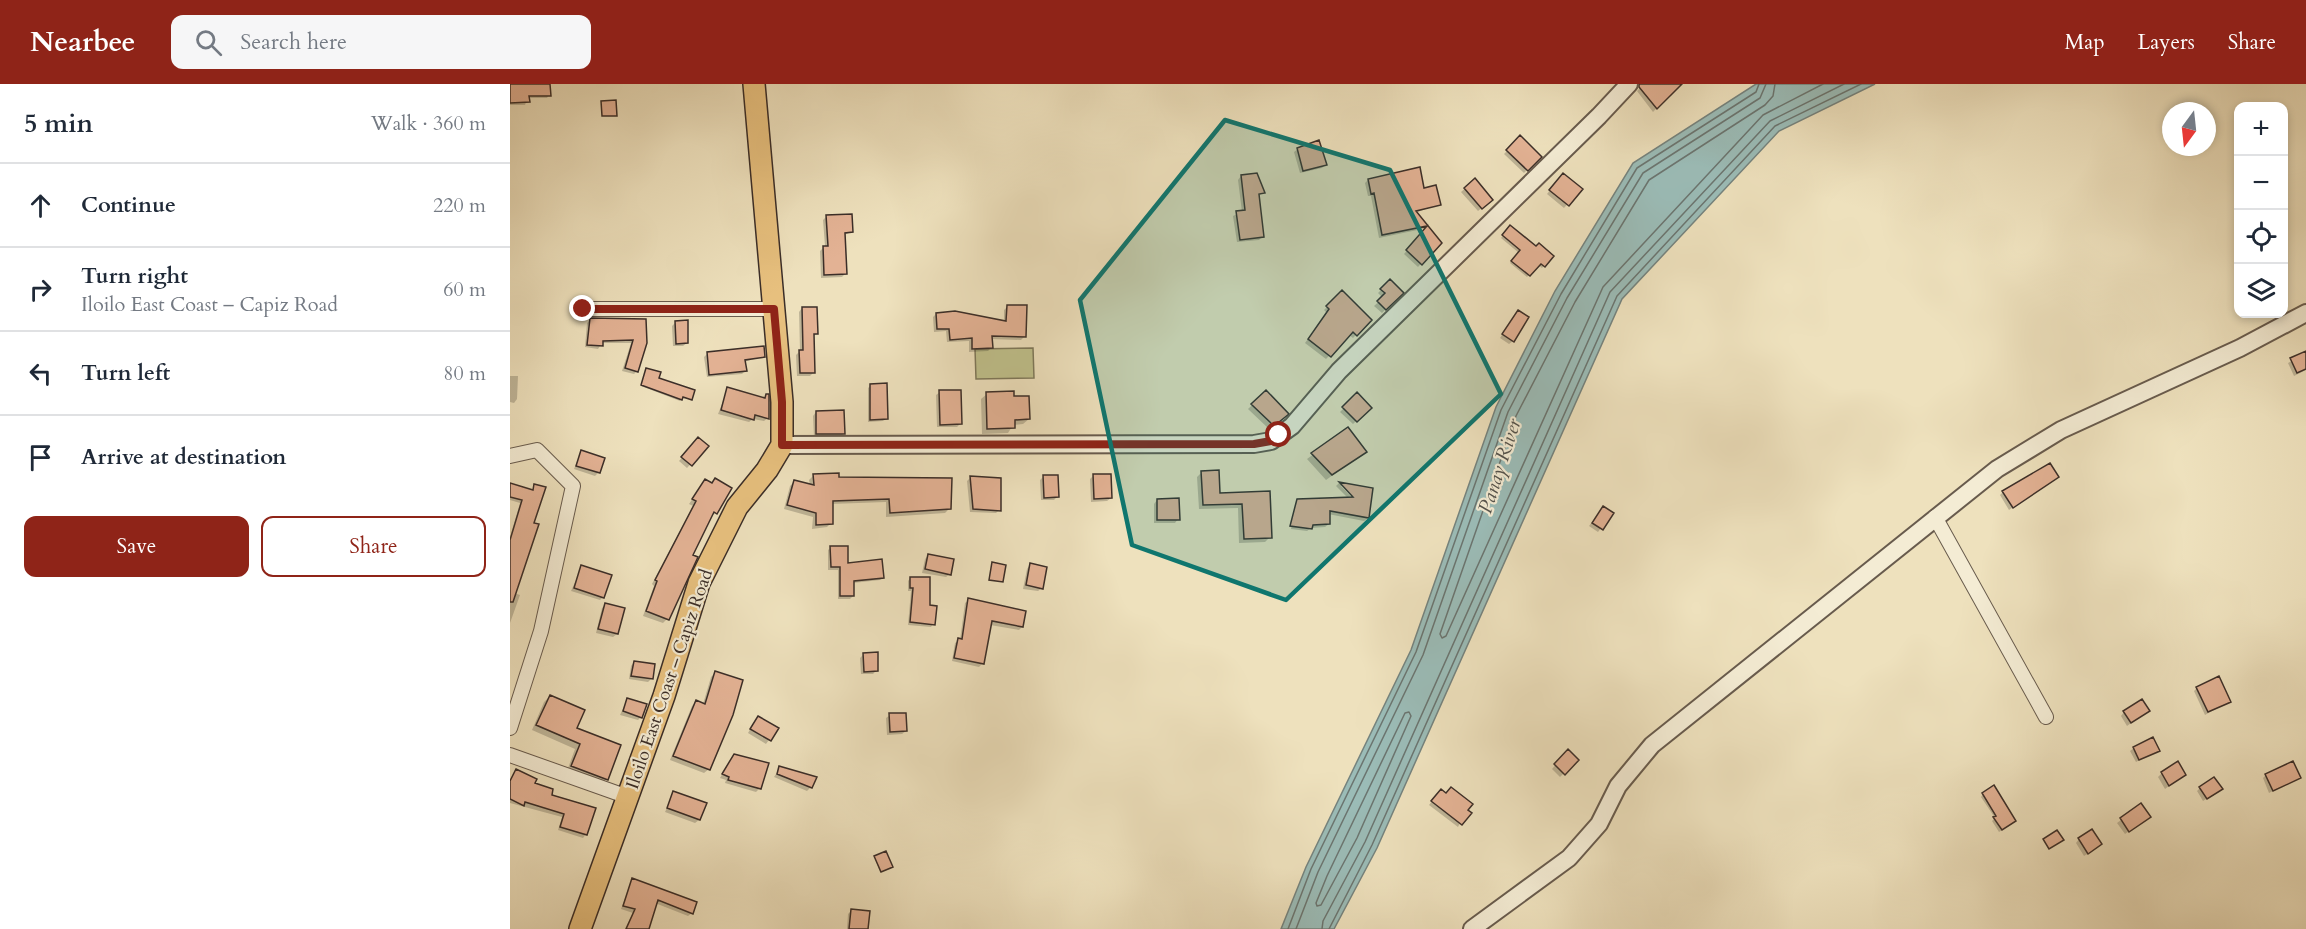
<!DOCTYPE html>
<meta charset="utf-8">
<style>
:root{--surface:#fff;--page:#f6f6f7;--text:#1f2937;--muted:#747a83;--line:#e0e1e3;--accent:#8f2418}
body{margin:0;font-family:Cardo,serif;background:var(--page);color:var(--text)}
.controls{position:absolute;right:18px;top:18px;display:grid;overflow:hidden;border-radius:12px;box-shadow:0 3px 9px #0003}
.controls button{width:54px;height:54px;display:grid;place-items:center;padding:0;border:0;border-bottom:2px solid var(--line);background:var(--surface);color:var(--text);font:30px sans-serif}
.compass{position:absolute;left:1652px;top:18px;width:54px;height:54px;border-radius:50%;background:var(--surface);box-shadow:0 3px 9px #0003;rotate:195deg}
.stop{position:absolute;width:18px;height:18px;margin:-14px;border:4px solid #8f2418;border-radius:50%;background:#fff}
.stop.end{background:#8f2418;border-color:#fff;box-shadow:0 2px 6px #0008}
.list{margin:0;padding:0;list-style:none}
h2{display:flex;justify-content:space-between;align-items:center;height:78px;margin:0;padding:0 24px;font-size:26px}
h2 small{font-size:20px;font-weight:400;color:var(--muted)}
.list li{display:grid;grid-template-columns:39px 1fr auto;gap:18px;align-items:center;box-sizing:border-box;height:84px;padding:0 24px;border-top:2px solid var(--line)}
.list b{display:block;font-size:22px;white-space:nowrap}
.list p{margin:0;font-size:20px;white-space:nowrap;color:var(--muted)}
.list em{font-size:20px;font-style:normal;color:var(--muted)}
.actions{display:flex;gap:12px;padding:18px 24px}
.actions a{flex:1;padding:14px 0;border:2px solid var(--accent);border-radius:12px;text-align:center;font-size:21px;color:var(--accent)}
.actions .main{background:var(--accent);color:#fff}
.icon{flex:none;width:33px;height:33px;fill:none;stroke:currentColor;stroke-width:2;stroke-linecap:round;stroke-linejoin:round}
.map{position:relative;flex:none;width:1796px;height:845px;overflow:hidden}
header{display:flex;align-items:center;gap:36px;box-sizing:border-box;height:84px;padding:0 30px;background:var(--accent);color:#fff}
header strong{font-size:28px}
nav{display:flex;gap:33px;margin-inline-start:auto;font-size:21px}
.search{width:420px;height:54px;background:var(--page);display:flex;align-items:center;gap:15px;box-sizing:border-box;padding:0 21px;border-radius:12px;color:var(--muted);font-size:22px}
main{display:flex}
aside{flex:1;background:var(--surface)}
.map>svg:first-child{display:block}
.green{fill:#c0c18c;stroke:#7e785a;stroke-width:1.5}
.water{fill:#9bbcb7;stroke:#75837e;stroke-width:1.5}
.shadow{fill:#0003;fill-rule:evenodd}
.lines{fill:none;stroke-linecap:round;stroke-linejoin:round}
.shore{stroke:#6b7570;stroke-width:1.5}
.building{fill:#e3b294;stroke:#3b2e28;stroke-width:1.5}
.minor-casing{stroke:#685b4d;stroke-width:16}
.tertiary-casing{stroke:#685b4d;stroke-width:20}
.primary-casing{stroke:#3b2e28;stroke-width:24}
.minor{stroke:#f4ecd4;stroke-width:14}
.tertiary{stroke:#f4ecd4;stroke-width:16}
.primary{stroke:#e7c07e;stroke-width:21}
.route{stroke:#8f2418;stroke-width:8}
.marked{fill:#0f766e;fill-opacity:0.2;stroke:#0f766e;stroke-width:4.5;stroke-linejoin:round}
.labels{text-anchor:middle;stroke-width:4.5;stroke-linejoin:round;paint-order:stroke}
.street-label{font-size:18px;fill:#3b2e28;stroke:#f4ecd4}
.water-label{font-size:20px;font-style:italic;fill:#53524c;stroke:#f4ecd4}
</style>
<header>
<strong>Nearbee</strong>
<div class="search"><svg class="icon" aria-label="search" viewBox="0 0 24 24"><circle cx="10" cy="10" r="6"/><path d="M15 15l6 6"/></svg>Search here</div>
<nav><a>Map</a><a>Layers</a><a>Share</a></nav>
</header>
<main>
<aside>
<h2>5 min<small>Walk · 360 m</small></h2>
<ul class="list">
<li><svg class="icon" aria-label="ahead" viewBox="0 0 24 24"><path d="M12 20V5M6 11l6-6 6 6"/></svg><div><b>Continue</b></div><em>220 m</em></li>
<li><svg class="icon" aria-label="right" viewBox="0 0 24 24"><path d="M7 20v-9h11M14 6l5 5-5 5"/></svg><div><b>Turn right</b><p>Iloilo East Coast – Capiz Road</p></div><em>60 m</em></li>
<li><svg class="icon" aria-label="left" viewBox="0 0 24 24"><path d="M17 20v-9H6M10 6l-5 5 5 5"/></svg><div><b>Turn left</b></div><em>80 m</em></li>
<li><svg class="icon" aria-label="arrive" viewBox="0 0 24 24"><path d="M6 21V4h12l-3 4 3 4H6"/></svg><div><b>Arrive at destination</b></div></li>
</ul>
<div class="actions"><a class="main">Save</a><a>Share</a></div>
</aside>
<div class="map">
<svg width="1796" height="845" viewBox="0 0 1796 845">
<rect width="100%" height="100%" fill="#eee1bd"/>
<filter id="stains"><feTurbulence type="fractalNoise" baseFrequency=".00333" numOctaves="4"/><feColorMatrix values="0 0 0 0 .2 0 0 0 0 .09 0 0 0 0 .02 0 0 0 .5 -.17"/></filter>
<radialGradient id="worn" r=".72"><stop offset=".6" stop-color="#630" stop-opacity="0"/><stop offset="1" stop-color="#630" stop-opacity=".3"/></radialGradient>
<path class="green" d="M523 264 524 294 466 295 465 265Z"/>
<path class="water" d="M1246 0H1365L1269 47 1112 215 867 764 824 845H771L796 783 901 566 986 323 1045 207 1123 79Z"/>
<path class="shadow" d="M39 0V11L37 14H18L15 21H0V2Z
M1134 0H1170L1143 28 1127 7Z
M1010 54 1030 73 1014 89 994 70Z
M788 65 815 81 812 84 790 89 784 68Z
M731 92 753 109 747 112 753 152 749 156 727 158 723 132 732 128 728 96Z
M1050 94 1071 105 1054 124 1037 110Z
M858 96 913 106 929 120 905 129 930 159 908 183 894 170 917 144 869 154 861 112H858L855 99Z
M965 96 978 119 968 127 951 108Z
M317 132 341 148 334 151 336 189 332 193 311 194 310 167 315 162 313 136Z
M1000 143 1026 164 1042 172 1032 184 1028 181 1017 193 1000 179 1009 169 991 154Z
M880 197 892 209 872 229 864 222 873 214 868 209Z
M832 208 860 236 843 254 839 251 816 275 795 259 817 229 814 226Z
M497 223 515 252 511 256 481 255V264L478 267 459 268V257L437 258 436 247 424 248 423 233 426 230 494 238V226Z
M292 224 307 249 303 253 304 288 300 292H287L286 271 290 267 289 228Z
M1005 231 1003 257 999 260 990 254Z
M80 236 135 237 127 287 124 290 112 287 121 259H92L88 265 75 263 77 239Z
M166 238 177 259 173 262H163L162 242Z
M1796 269V286L1784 292 1778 279Z
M197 270 254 272 234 278 235 287 232 290 197 293 194 273Z
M136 287 147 295 181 315 171 314 170 317 131 302Z
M0 292H8L7 315 4 319 0 318Z
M361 301 376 335 373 337 358 338V304Z
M218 305 253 315 257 312 258 334 254 337 243 335 239 338 208 330Z
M430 308 450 340 447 343H427L426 311Z
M756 308 773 333 759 345 738 325Z
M477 310 502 314 519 335 513 340 503 341 498 349 472 350 471 315Z
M847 311 860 324 843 340 830 328Z
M306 328 333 350 330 353H304L303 332Z
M838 345 855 368 816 396 797 375Z
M188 355 197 362 177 384 169 377Z
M71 368 89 388 85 392 64 385Z
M692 388 709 410 758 408 760 453 755 458 729 459 728 424 689 425 687 393Z
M303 392 328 394 440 424 435 429 376 433V418L321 420V439L317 443 302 445 303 433 274 425 280 402 284 398 300 402 299 396Z
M583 392 601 414 597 417 581 418 580 395Z
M533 393 548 412 544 416H531L530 396Z
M460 394 489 395V426L486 429 460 428 457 397Z
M205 395 206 429 201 432 181 472 157 535 153 539 133 532 144 502 142 500 183 422 179 420 195 397 201 400Z
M1543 396 1499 426 1490 411 1493 408Z
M829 399 861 405 858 434 854 437 818 430 819 440 815 443 801 444 797 447 781 445 788 416 838 414 826 402ZM831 402H835L849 417 847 419Z
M0 400 21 407 25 402 4 509 10 511 0 539V453L10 419 0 416Z
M647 416 668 435 665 439H644V420Z
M1093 424 1102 429 1088 448 1079 442Z
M321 463 337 480 373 493 370 496 343 499V512L340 515H328V486H318V466Z
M419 471 440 490 436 493 412 489 415 475Z
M520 481 532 504 528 507 513 505 517 485Z
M72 483 93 513 90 516 61 507Z
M400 494 418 523 423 540 421 543 398 541 401 507H398V497Z
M459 516 512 543 509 546 480 541 473 579 469 583 442 577 445 559 450 556 455 519Z
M95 521 107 550 103 553 86 549 92 524Z
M354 570 367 586 363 590H351L350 574Z
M124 578 141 595 138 598 119 595 121 582Z
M205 589 199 685 194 689 160 676 182 622 186 617 193 620 201 593Z
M1687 604 1720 617 1695 631 1684 607Z
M40 612 65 645 96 695 91 700 57 687 65 665 22 646 34 618Z
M117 616 131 633 128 636 110 631Z
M1638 627 1617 642 1611 632 1614 628Z
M380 631 396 647 392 650 377 651 376 634Z
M245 637 267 645 256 660 238 649Z
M1624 664 1648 666 1626 678 1620 667Z
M1058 667 1067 676 1050 693 1042 685Z
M221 675 250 704 246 708 215 699 216 696 210 694Z
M270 684 301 703 297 707 264 693Z
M6 687 40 712 76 750 73 754 48 746 52 733 0 719V697Z
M1652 689 1674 691 1655 705 1648 693Z
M1756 691 1789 693 1759 709 1753 694Z
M1690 704 1707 708 1693 717 1687 707Z
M164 709 189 736 185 739 155 728Z
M928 710 956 727 948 743 919 721Z
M1473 710 1502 740 1489 748 1482 737 1485 734 1471 713Z
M1631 721 1635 736 1615 750 1607 739Z
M1569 755 1587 764 1574 772 1566 759Z
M365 774 380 784 370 788Z
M122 796 182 829 178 832 145 819 137 845H115L123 829 111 825Z
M342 826 357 845H337L338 830Z"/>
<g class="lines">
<path class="shore" d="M1265 0 1263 12 1255 21 1139 96 1065 218 1006 332 930 550 932 554 936 552 1093 203 1253 31 1313 0
M899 628 901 632 847 754 811 821 807 822 806 819 817 792 895 629Z
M778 845 801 785 906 568 991 326 1051 210 1127 84 1246 8 1249 0
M786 845 808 788 913 571 998 328 1057 214 1133 89 1250 14 1256 0
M812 845 813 837 855 758 1100 208 1260 37 1334 0
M819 845 862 761 1107 212 1265 42 1351 0"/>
</g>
<path class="building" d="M0 0H40L41 12H19L20 18 0 19Z
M1129 0H1172L1147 25 1129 3Z
M106 16 107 32H92L91 17Z
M1010 51 1032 73 1018 87 996 66Z
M809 56 817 81 793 87 787 64Z
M910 83 914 104 926 101 931 121 906 127 932 159 912 181 896 166 917 142 872 151 864 109 861 110 858 95Z
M747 89 755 109 749 110 754 153 730 156 726 127 735 126 731 91Z
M1053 89 1073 105 1059 122 1039 106Z
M965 94 983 116 972 125 954 104Z
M342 130 343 148 335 149 337 190 314 191 313 162H318L316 131Z
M1000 141 1026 162 1029 159 1044 172 1035 183 1031 180 1020 192 1001 177 1010 166 992 151Z
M880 195 894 209 876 226 867 217 875 209 870 205Z
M832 206 862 236 847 252 843 248 821 273 798 255 819 225 816 222Z
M497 221H517L516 253 482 252 483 264 462 265V254L440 256 439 245H427L426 229 445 227 496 237Z
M292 223H307L308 250H304L305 289H290L289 266H293Z
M1008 226 1019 233 1004 258 992 250Z
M80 234 136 235 137 259 128 288 115 284 123 256 93 257V262L77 261Z
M178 236V259L166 260 165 237Z
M254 262 255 273 235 276 237 287 199 291 197 268Z
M1796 267V285L1787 289 1780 274Z
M136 284 151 288 149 294 185 306 182 316 173 313 172 316 131 301Z
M377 299 378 335 360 336V300Z
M217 303 255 314 256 310H259V335L245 331 244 336 211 326Z
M429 306H451L452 340 430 341Z
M756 306 779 330 764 342 741 320Z
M504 307V312H519L520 335 505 336V344L477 345 476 308Z
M847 308 862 324 847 338 832 323Z
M334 326 335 350H306V327Z
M838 343 857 368 822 391 801 369Z
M188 353 199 362 182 382 171 373Z
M71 366 95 374 90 389 66 382Z
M1540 379 1549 393 1503 424 1492 407Z
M709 386 710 409 760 407 762 454 734 455 732 420 693 421 691 387Z
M329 389V393L442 394 441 425 380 429 379 415 323 417V440L306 441V429L277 421 284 396 304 401 303 390Z
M583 390H601L602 414 584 415Z
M533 391H548L549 413 534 414Z
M460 392 491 394V427L463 425Z
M205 394 222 404 207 430 204 428 183 471 188 473 159 536 136 527 147 497 145 496 186 417 182 415 195 395 202 399Z
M829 398 863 404 859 434 820 427V440L803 441 802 445 780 442 787 415 843 413Z
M0 399 23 406 24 400 36 403 24 439 29 440 3 518H0V456L12 416 0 413Z
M669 414 670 436H647V415Z
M1093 422 1104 429 1093 446 1082 439Z
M320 462H338V479L372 475 374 494 344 497V512H330V483H321Z
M418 470 444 475 441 491 415 485Z
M482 478 496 481 493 498 479 496Z
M520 479 537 483 533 505 516 501Z
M71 481 102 491 94 514 64 504Z
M400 493H420V521L427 522 425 541 400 538 403 504H400Z
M458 514 516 527 513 543 482 537 474 580 444 574 448 554 452 555Z
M95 519 115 524 108 550 88 545Z
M368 568V587L354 588 353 569Z
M124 577 145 580 143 595 121 592Z
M205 587 233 596 223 631 200 686 163 672 186 616 195 620Z
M1709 592 1721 618 1698 628 1686 603Z
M40 611 75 626 67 644 111 661 98 696 61 682 70 660 26 641Z
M117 614 137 620 132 634 113 627Z
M1632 615 1640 627 1621 639 1613 627Z
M379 629H396L397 647 380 648Z
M248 632 269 644 261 657 240 645Z
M1643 653 1650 667 1629 676 1623 663Z
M1058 665 1069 676 1055 691 1044 680Z
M224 670 259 679 251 705 218 696 219 693 212 690Z
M1668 677 1676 691 1659 702 1651 688Z
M1783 677 1791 694 1763 707 1755 690Z
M269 682 307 693 302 704 267 690Z
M6 685 27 695 25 699 43 705 42 711 86 724 77 751 50 743 54 730 15 718 14 722 0 715V697Z
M1704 693 1713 705 1697 715 1689 703Z
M1484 701 1506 737 1492 746 1483 733 1486 732 1472 709Z
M941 703 963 720 958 726 962 729 952 741 921 717 931 705 936 709Z
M163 707 197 719 190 736 157 724Z
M1631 719 1641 733 1619 748 1610 734Z
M1582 745 1592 760 1578 770 1568 754Z
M1547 746 1554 756 1539 765 1533 755Z
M376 767 383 783 371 788 364 772Z
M122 794 187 818 183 830 148 816 139 845H116L125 825 113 822Z
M341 825 360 827 358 845H339Z"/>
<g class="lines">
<defs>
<path id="minor" d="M73 225H264
M0 372 27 366 63 402 31 547 0 644
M1425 433 1536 633
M0 671 118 713"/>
<path id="tertiary" d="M272 361 744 360 761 357 782 342 829 287 1089 32 1119 0
M962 845 1059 774 1089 740 1108 702 1142 661 1487 385 1551 346 1730 264 1796 229"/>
<path id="primary" d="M70 845 154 612 189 499 227 423 257 386 272 361V318L244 0"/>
</defs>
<use href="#minor" class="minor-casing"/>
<use href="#tertiary" class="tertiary-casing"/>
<use href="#primary" class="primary-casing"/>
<use href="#minor" class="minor"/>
<use href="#tertiary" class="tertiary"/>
<use href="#primary" class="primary"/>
</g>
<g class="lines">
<path class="route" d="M73 225H264L272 318V361L744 360 761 357 769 351"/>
</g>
<path class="marked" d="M715 36 880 86 991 310 776 516 622 461 570 216Z"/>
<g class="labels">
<g class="street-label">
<text transform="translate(159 595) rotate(-71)" y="6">Iloilo East Coast – Capiz Road</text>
</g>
<g class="water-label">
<text transform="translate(989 382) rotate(-72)" y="7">Panay River</text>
</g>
</g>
<rect width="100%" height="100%" filter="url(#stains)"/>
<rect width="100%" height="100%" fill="url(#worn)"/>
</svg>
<div class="controls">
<button>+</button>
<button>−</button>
<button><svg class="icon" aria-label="locate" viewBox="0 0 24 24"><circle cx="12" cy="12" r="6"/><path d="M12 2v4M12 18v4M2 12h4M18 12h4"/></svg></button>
<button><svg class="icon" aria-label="layers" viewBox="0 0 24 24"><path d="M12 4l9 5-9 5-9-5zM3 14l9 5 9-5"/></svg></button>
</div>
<svg class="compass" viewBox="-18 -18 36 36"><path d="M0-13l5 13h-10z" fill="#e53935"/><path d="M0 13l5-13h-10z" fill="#747a83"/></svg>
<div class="stop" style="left:769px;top:351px"></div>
<div class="stop end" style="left:73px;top:225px"></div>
</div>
</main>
